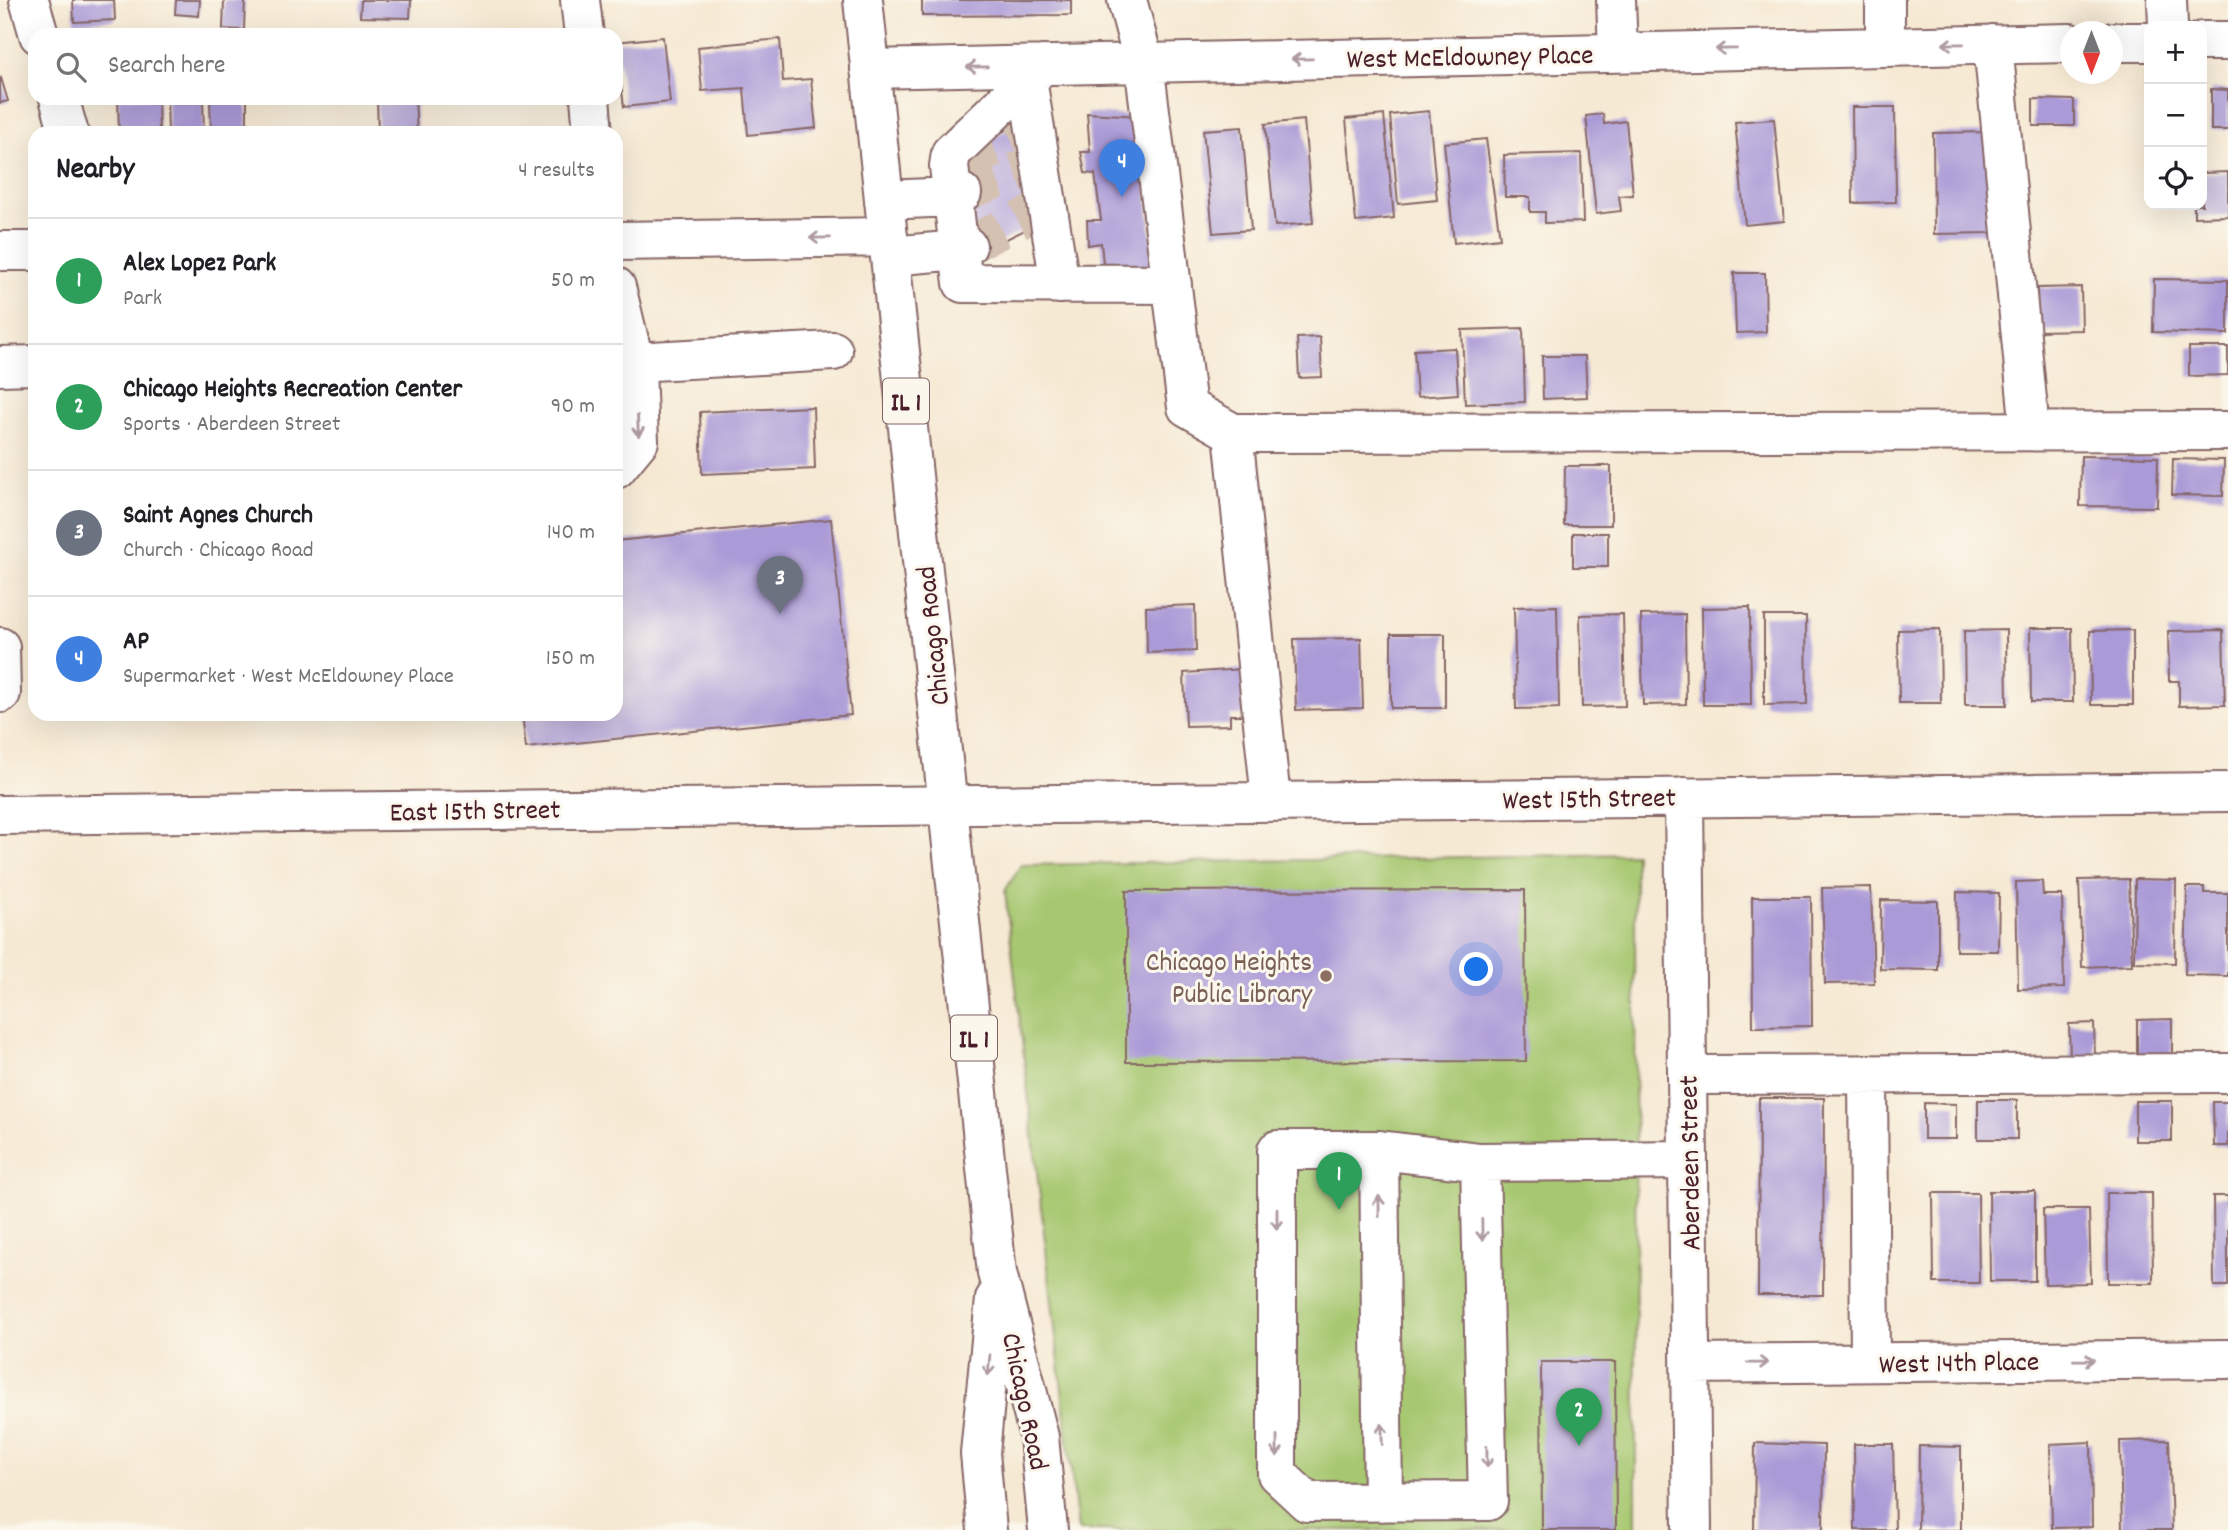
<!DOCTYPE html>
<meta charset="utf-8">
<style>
:root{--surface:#fff;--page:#f6f6f6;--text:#202124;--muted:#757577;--line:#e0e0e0;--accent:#d1495b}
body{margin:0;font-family:Dekko,sans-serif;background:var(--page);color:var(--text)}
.controls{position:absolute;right:21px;top:21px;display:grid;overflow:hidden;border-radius:14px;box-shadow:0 7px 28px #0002}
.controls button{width:63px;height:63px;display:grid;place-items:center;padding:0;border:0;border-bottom:2px solid var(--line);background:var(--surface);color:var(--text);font:35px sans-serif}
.compass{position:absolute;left:2060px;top:21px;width:63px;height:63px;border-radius:50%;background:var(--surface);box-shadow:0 7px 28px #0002;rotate:180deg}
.you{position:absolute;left:1477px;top:970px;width:24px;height:24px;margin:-18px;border:5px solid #fff;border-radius:50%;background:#1a73e8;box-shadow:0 0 0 10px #1a73e833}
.badge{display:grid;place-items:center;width:46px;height:46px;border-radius:50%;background:var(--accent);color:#fff;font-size:23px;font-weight:700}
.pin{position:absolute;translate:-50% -58px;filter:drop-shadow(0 2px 4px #0008)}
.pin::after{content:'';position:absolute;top:37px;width:24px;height:21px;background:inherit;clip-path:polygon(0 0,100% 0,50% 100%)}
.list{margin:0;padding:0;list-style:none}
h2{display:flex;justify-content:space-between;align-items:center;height:91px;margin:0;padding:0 28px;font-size:30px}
h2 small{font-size:23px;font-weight:400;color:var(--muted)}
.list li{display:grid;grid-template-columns:46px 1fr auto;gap:21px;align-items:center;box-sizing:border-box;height:126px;padding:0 28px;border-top:2px solid var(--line)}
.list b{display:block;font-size:26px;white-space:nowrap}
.list p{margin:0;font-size:23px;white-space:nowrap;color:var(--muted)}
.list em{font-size:23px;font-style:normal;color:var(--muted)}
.icon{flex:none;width:38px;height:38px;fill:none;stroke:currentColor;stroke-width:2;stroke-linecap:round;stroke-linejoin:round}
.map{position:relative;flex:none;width:2228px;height:1530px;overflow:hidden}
.search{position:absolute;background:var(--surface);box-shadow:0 7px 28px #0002;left:28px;top:28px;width:595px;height:77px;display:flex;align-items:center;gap:18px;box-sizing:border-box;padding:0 24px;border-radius:21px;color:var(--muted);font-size:26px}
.panel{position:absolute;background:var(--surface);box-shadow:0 7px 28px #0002;left:28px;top:126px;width:595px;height:595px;border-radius:21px}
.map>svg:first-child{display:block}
.green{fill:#a7c871;stroke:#78744e;stroke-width:2}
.building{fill:#aa9ad7}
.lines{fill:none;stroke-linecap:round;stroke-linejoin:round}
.minor-tunnel{stroke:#d4c1b1;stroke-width:38;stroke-dasharray:38 19;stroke-linecap:butt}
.minor-casing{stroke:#866666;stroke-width:42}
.major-casing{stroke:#866666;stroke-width:42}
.minor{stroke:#fff;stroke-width:38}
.major{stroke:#fff;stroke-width:38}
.oneway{stroke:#ae9aa0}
.education-dot{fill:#8d6e63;stroke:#fbf7ec;stroke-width:2.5}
.labels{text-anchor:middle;stroke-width:6;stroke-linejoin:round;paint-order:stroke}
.shield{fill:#fbf7ec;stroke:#7f6065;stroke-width:2}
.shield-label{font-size:26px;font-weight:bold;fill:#4a1f2b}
.street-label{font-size:28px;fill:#4a1f2b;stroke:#fbf7ec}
.education-label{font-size:28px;fill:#785e54;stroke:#fbf7ec;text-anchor:end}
</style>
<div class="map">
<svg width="2228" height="1530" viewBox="0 0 2228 1530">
<rect width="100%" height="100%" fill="#fbf7ec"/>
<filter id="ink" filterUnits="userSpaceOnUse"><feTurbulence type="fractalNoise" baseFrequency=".0143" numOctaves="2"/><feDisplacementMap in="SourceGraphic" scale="14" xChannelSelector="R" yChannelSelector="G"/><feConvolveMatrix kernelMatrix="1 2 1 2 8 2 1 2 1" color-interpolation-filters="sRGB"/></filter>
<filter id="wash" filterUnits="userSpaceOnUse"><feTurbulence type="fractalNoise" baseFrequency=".00686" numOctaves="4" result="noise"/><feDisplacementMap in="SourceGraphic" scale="28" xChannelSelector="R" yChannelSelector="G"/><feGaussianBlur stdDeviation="1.57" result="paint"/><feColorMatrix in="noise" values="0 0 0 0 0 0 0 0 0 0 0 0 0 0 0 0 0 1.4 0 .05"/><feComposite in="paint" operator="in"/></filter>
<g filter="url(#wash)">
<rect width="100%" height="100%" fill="#f6e9d3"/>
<path class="green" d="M1635 854 1636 1530H1078L1005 891 1021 865Z"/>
<g id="blocks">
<path class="building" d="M73 0H114L115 20 74 22Z
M176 0H200L199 16 175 14Z
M224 0H245L244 30 223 29Z
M361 0H411L410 18 360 17Z
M922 0H1071V15L922 16Z
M663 37 670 102 624 107 616 42Z
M780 39 783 81 811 79 816 128 748 135 744 88 702 91 698 47Z
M1 78 8 101 0 103V79Z
M2211 89 2228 90V130H2211Z
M118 98H158L159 133H119Z
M167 98H203L204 133H168Z
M210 98H247V133H211Z
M377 98H415L417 133H378Z
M2033 99 2074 100V126H2033Z
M1852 107H1895L1896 202 1853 203Z
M1429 111 1437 200 1398 204 1390 115Z
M1087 113 1140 116 1154 267 1104 273 1101 243 1088 245 1087 220H1101L1095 174 1085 173 1081 152H1090Z
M1603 114 1604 124 1626 121 1633 195 1619 196 1621 211 1596 214 1586 116Z
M1384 115 1394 218 1356 222 1346 119Z
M1774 119 1784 221 1745 225 1735 122Z
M1027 120 1041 222 968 258 959 153Z
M1304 120 1313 223 1275 226 1265 124Z
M1242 127 1251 230 1213 233 1203 130Z
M1991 132 1992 233 1934 234 1933 133Z
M1486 139 1500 238 1454 243 1444 143Z
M1581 153 1583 222 1545 223V212H1530V197H1505L1504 155Z
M2228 172V216L2194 217V205H2202V173Z
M1734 273H1765L1766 332 1736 333Z
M2154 279 2228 280V334L2153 332Z
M2081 287 2082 330 2038 331 2037 288Z
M1523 328 1525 402 1465 404 1462 330Z
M1320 337 1322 377 1299 378 1297 338Z
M2189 347H2228V375L2189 376Z
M1455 348 1458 394 1417 397 1414 350Z
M1542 356H1585L1587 397 1543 399Z
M813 407 815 469 702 474 700 412Z
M2081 456 2158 457 2157 507 2080 506Z
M2173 459 2224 460 2223 496 2172 495Z
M1565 466H1611V525H1564Z
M831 519 851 715 526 748 522 714H616V541Z
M1573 533H1608V567H1573Z
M1195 605 1196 651 1147 653 1146 607Z
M1557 606 1559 708 1516 709 1514 607Z
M1750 607 1751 705H1703L1702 608Z
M1623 614 1625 706 1582 707 1580 615Z
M1685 614 1686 704 1643 705 1641 615Z
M1764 616H1806L1807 704 1764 705Z
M2030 628H2072L2073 702H2031Z
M1940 629 1941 703H1899L1898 630Z
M2006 630 2007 705H1965L1964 631Z
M2133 630V705H2091L2090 631Z
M2223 630 2225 705 2179 706V681H2169L2168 631Z
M1391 634H1445V708H1391Z
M1361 638 1363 708 1296 710 1294 639Z
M1243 669 1245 715H1230V725L1186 726 1184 673Z
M150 714H198V718H150Z
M2129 879 2132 965 2082 967 2079 880Z
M2135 879 2176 880 2175 963 2134 962Z
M2042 881 2043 895H2062L2064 988 2018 989 2016 882Z
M1871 887 1874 983 1825 984 1822 888Z
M2187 887H2204V893H2228V976L2185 975Z
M1525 890 1526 1061 1126 1062V891Z
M1957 892 1999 893 1998 951H1956Z
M1752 897H1811L1812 1026 1753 1027Z
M1881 900 1938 901V970L1880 969Z
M2172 1019V1061H2137V1020Z
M2094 1023 2095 1059H2070L2069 1024Z
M1759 1098H1824L1823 1295H1758Z
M1978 1100H2017V1139H1978Z
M2135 1101H2172V1141H2135Z
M2213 1102H2228V1146H2214Z
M1924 1103 1956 1104V1139H1924Z
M1989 1191H2035V1281H1990Z
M1933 1193H1978L1979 1283H1934Z
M2107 1193H2152L2153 1283H2108Z
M2213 1196H2228V1286H2214Z
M2043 1209H2089L2091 1283 2045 1284Z
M1541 1362H1615L1616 1530H1542Z
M2169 1440 2172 1530H2122L2120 1441Z
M2091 1442 2092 1527 2052 1528 2050 1444Z
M1755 1443 1824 1445 1823 1530H1754Z
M1854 1444H1893L1895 1530H1855Z
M1919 1446 1961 1447V1530H1918Z"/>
</g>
</g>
<g filter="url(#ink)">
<use href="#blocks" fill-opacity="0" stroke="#866666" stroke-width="2"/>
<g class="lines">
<path class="minor-tunnel" d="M959 163 1028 134
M962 193 1031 166
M967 246 1036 212"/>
<defs>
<path id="minor" d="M29 0 39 35
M580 0 584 35
M1127 0 1144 63 1187 407 1233 433 1271 800
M1616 0 1618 51
M1885 0V45
M2167 0 2168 26
M2202 41H2228
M2112 42H2149
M1993 44 2030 431
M1043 65 951 153 949 166 963 283 1172 284
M870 69 2070 43
M1027 79 1060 284
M59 98 69 133
M590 98 593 133
M884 200 953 197 962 193
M616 241 888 237
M0 251H35
M890 256 959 250 967 246
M616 287 636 369 639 441 616 469
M616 363 833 351
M0 366 35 365
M1233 433 2228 431
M0 647 1 693
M1684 797 1692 1530
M0 815 2228 792
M1868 1074 1870 1362
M1687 1075 2228 1073
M1379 1150 1383 1502
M1480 1162 1488 1501 1307 1502 1277 1474V1150H1379L1480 1162 1687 1160
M1690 1364 2228 1359"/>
<path id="major" d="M863 0 997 1273 1039 1437 1048 1530
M987 1530 980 1453 995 1299"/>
</defs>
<use href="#minor" class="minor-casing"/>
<use href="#major" class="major-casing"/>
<use href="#minor" class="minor"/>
<use href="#major" class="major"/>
</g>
<defs><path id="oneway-shaft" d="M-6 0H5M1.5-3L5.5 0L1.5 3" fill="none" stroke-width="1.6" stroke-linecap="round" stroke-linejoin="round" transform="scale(1.75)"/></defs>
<g class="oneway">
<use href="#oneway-shaft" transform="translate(1953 44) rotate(179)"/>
<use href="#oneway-shaft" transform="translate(1726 49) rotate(179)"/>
<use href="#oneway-shaft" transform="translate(1302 59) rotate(179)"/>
<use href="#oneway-shaft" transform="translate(977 67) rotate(179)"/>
<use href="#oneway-shaft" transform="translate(820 238) rotate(179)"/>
<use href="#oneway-shaft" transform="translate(638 426) rotate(87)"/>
<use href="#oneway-shaft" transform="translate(1379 1206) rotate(-91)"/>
<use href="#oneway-shaft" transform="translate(1277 1219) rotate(90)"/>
<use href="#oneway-shaft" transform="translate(1482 1230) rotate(89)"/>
<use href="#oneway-shaft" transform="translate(2084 1360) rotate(-1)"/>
<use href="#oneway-shaft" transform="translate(1758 1363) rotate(-1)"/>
<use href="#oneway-shaft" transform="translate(989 1365) rotate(95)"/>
<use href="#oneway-shaft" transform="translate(1382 1434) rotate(-91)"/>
<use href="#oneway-shaft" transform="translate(1277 1446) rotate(90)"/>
<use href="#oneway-shaft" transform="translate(1487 1457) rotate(89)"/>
</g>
</g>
<circle class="education-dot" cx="1326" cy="976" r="7"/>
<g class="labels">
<g class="shield">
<rect x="883" y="378.5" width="46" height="45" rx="5"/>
<rect x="951" y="1015.5" width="46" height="45" rx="5"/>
</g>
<g class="shield-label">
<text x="906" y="410">IL 1</text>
<text x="974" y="1047">IL 1</text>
</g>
<g class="street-label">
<text transform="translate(1470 55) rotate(-1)" y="10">West McEldowney Place</text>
<text transform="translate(931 636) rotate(-96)" y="10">Chicago Road</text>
<text transform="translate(1589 797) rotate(-1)" y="10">West 15th Street</text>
<text transform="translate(475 809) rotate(-1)" y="10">East 15th Street</text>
<text transform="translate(1688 1163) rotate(-91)" y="10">Aberdeen Street</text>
<text transform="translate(1959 1361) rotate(-1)" y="10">West 14th Place</text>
<text transform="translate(1027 1401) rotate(78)" y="10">Chicago Road</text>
</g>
<g class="education-label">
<text x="1312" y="970">Chicago Heights<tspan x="1312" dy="32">Public Library</tspan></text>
</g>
</g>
</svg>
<div class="controls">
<button>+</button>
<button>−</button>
<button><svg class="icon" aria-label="locate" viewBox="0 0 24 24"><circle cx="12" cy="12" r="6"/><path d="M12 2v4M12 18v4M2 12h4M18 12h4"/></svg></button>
</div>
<svg class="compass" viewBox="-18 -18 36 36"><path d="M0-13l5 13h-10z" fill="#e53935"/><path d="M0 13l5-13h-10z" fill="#757577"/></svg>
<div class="you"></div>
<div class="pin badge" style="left:1339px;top:1210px;background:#2e9e5b">1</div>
<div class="pin badge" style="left:1579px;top:1446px;background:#2e9e5b">2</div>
<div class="pin badge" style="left:780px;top:614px;background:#6b7280">3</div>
<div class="pin badge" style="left:1122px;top:197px;background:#3f7fe0">4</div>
<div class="search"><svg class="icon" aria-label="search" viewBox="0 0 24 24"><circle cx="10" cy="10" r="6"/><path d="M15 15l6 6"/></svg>Search here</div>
<section class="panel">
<h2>Nearby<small>4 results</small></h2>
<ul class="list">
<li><span class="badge" style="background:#2e9e5b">1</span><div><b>Alex Lopez Park</b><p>Park</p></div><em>50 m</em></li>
<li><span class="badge" style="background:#2e9e5b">2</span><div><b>Chicago Heights Recreation Center</b><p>Sports · Aberdeen Street</p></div><em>90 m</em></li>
<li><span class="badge" style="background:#6b7280">3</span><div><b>Saint Agnes Church</b><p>Church · Chicago Road</p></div><em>140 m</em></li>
<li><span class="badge" style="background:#3f7fe0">4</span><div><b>AP</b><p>Supermarket · West McEldowney Place</p></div><em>150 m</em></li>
</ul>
</section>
</div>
